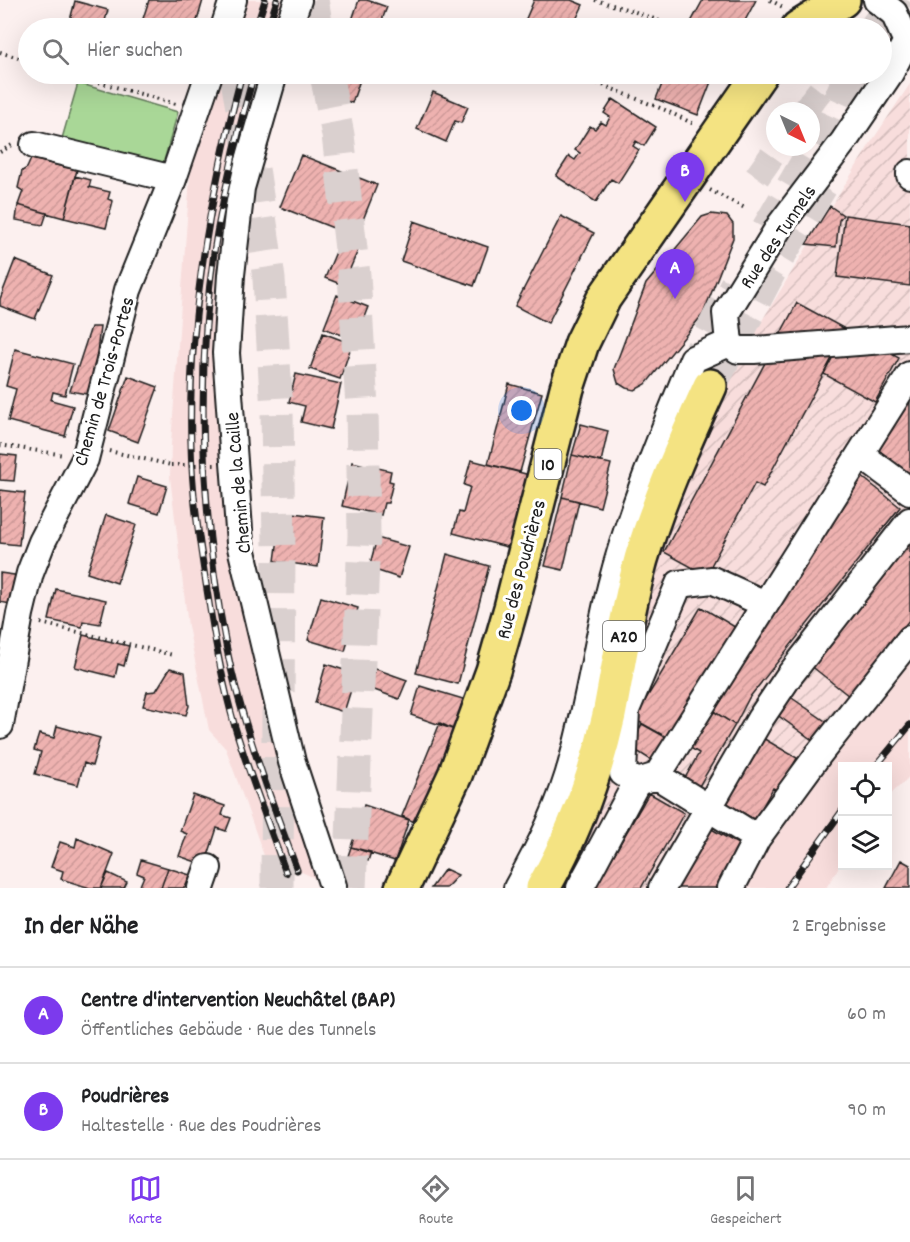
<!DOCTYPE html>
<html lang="de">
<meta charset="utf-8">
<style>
:root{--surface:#fff;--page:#f2f2f2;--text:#202124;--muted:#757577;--line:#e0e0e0;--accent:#7c3aed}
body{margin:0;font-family:Dekko,sans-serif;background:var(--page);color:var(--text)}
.controls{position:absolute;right:18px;bottom:18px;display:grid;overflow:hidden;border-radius:0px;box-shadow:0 6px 24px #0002}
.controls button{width:54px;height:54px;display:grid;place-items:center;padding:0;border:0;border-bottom:2px solid var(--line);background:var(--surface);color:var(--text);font:30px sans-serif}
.compass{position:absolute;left:766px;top:102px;width:54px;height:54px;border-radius:50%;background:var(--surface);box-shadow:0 6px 24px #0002;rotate:137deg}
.you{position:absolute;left:522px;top:411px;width:21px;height:21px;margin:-15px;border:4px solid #fff;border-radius:50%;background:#1a73e8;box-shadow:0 0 0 9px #1a73e833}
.badge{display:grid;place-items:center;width:39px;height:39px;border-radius:50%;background:var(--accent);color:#fff;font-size:20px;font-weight:700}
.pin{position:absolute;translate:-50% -50px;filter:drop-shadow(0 2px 3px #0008)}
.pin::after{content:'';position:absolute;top:32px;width:21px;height:18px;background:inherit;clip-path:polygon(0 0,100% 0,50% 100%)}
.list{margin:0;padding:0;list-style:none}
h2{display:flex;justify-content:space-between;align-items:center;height:78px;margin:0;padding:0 24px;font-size:26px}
h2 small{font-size:20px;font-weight:400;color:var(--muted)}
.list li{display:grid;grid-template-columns:39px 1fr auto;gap:18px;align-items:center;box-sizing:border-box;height:96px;padding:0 24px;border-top:2px solid var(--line)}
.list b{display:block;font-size:22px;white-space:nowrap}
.list p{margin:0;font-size:20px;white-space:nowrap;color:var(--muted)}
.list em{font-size:20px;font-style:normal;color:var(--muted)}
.icon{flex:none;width:33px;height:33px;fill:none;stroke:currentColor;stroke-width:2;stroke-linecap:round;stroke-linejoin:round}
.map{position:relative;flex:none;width:910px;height:888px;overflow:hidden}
.search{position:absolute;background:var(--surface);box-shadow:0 6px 24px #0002;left:18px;right:18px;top:18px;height:66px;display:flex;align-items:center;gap:15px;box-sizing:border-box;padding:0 21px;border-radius:33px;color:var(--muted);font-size:22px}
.sheet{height:270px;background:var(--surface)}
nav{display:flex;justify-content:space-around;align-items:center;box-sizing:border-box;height:84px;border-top:2px solid var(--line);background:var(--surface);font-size:16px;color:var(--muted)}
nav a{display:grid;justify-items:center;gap:3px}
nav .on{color:var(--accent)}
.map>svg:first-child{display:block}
.built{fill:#f8dddc}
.industrial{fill:url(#industrial-furrows)}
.green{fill:#a9d797;stroke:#627a5a;stroke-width:1.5}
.building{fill:url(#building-hatch);stroke:#1c1c1c;stroke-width:1.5}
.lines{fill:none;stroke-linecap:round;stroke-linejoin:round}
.minor-tunnel{stroke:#dad0cf;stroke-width:26;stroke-dasharray:26 13;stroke-linecap:butt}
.highway-tunnel{stroke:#dad0cf;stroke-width:33;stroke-dasharray:33 16;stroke-linecap:butt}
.minor-casing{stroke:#1c1c1c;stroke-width:30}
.major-casing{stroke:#1c1c1c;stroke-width:38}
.highway-casing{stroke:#1c1c1c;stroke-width:38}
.path{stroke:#1c1c1c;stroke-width:4;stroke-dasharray:1.5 4.5;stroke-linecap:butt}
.minor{stroke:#fff;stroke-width:26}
.major{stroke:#f4e382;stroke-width:33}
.highway{stroke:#f4e382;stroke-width:33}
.rail-casing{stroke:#1c1c1c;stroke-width:7}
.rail{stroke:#fff;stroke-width:4.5;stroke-dasharray:14;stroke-linecap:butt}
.path-bridge{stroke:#1c1c1c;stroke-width:4;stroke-dasharray:1.5 4.5;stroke-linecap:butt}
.labels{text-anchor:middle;stroke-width:6;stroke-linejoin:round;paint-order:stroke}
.shield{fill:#fff;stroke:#606060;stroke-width:1.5}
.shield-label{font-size:18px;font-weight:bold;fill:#1c1c1c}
.street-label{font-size:20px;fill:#1c1c1c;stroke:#fff}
</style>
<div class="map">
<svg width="910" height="888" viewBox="0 0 910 888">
<defs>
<pattern id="industrial-furrows" width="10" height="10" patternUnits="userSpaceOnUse" patternTransform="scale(1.5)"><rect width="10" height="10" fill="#f8dddc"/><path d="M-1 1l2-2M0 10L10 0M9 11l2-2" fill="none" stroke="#d4bdbc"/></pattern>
<pattern id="building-hatch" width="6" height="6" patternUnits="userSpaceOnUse" patternTransform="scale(1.5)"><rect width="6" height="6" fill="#eeb2b0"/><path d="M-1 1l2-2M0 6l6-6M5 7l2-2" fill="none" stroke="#cc9897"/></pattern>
</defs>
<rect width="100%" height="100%" fill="#fcf0ef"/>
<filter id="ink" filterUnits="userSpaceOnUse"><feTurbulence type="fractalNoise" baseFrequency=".0167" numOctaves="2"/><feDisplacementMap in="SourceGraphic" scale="12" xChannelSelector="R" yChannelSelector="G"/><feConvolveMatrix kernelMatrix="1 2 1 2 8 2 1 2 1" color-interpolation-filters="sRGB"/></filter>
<g filter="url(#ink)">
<path class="built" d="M242 0H299L289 28H233Z
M219 74H274L238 210 240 543 333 886 297 870 272 878 226 749 209 730 188 626 170 477 171 444 191 163Z
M910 653V776L888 797V766H842V862L826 888H742L781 815Z"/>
<path class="industrial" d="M910 84V653L781 815 742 888H551L594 809 657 562 730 373 870 144Z"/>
<path class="green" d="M78 83 178 112 161 171 61 142Z"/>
<path class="building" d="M149 0H203L195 28H140Z
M359 0H367L387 7 379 28 352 20Z
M534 0H571L583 5 572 28H522Z
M703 0H756L741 28H699L690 24Z
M75 1 108 10 103 28H68Z
M332 74H342L360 80 352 103 325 93Z
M666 74H714L698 115 656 99Z
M433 92 468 107 461 123 455 121 446 142 417 129Z
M613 99 656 127 644 146 636 141 633 146 639 150 618 183 611 179 596 202 556 176 569 156 575 160 580 153 575 150 590 126 595 129 601 122 606 125 610 117 604 113Z
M301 155 377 185 356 237 280 207Z
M31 159 77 170 64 218 18 205 23 191 18 188 22 171 27 168Z
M75 176 91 180 89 187 110 192 108 199 113 201 106 228 64 218Z
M18 205 47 213 43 225 16 220Z
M830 206 843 215 839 220 836 247 806 244Z
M711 214 727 216 733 224V238L703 314 646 384 635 390 626 388 618 383 614 369 646 284 702 217Z
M845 215 910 224V286L837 277Z
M561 216 594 233 548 323 515 306Z
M414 221 488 247 474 286 401 261Z
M344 233 362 241 343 285 325 278Z
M15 260 53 275 35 319 0 306V299Z
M337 295 368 307 355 340 324 328Z
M797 303 847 330 763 487 755 483 706 575 664 552Z
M91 327H100L92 395 70 391Z
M847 330 899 358 875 402 824 374Z
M323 333 352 344 340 379 310 369Z
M15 349 73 364 65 395 53 392 51 400 73 406 65 436 8 421 16 389 6 386Z
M296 374 341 384 331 429 301 422 305 406 289 402Z
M128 376 158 387 138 442 109 431Z
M509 384 542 393 520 472 488 464Z
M910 398V475L872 445Z
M581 424 608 431 601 462 572 455Z
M0 454 17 456 14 481 0 480Z
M572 455 611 464 600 507 562 497Z
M471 460 530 475 511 548 453 533 459 512 463 513 470 487 464 485Z
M352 462 391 471 389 481 393 482 388 503H384L381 515 342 506Z
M861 476 900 507 749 698 735 725 710 709Z
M137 477 167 486 159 513 129 504Z
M0 490 25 493 19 545 0 543Z
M562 497 579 501 563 570 545 566Z
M293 513 324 517 318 567 275 561 278 538 289 539Z
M106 515 136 525 117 583 87 573Z
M377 538 409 547 399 578 369 568Z
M910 539V619L849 696 810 665Z
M447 554 489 566 458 684 416 673Z
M0 573 21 576 16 605 0 602Z
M56 589 106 600 100 624 83 621 82 627 49 620Z
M321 597 358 608 345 651 308 640Z
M701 607 735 627 668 738 634 719Z
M83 635 129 646 124 666 118 664 115 677 75 667Z
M326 664 356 674 344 712 315 703Z
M170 668 185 672 189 706 186 715 143 706 147 692 156 691Z
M376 669 407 680 399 699 369 688Z
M420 686 463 699 455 730 411 715Z
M789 696 828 723 815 742 776 714Z
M710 709 735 725 698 788 684 780 699 753 687 746Z
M440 723 455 730 416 823 402 816Z
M642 724 669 739 659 756 655 754 651 760 629 746Z
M57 726 100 738 92 766 84 763 78 785 35 774 41 752 34 750 39 734 54 738Z
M761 737 797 758 779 791 773 788 755 820 724 802Z
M649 793 684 813 641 888H595Z
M193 795 225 806 222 815 231 818 226 831 217 828 205 865 179 856 187 834 180 831Z
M364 805 409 820 395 861 351 847Z
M708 827 745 848 723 888H679L675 885Z
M77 838 114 854 101 888H90L61 879 63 871 51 867 60 842 75 847Z
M351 847 371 852 368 861 348 856Z
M141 860 168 868 161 888H139L144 876 137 873Z
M901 860 910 865V888H886Z
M168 868 190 875 185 888H161Z
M445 869 458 875 446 888H431Z
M108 873 127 882 124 888H101Z"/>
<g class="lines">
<path class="minor-tunnel" d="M871 28 891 0
M804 111 833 74
M757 177 778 147"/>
<path class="highway-tunnel" d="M312 0 317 28
M882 48 910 2
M236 74 254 175 269 279 277 411 279 546 277 888
M326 74 338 135 354 275 362 407 364 535 350 888
M767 230 827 128 851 74
M687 378 736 285
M710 386 770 271 826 178"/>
<defs>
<path id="minor" d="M877 0 894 13 907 42
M224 28 233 0
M288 28 298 0
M910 35 890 73 844 141 781 224 726 313 729 343 738 350H754L910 338
M274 74 241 188 231 275 226 353 240 543 292 762 333 886
M34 145 173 179
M910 173V175
M860 454 910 491
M0 725 20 614 30 573 42 542 85 459 128 290 173 179 209 74
M657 776 757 838 731 888
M637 782 623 773 626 710 679 584 712 580 765 604
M757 838 818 755 910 639
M201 888 208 868
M517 888C540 847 561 805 573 759 589 702 597 643 611 586 631 508 663 433 693 359L729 343
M580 888 637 782 657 776 910 375
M662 888 760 719 789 676 910 521"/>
<path id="major" d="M798 28 843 0
M402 888 455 775 493 671 511 608 567 388 582 343 604 298 760 74"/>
<path id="highway" d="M543 888C573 835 596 774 609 715 619 663 627 610 641 559 659 499 684 443 710 386"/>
</defs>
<use href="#minor" class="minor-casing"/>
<use href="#major" class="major-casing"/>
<use href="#highway" class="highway-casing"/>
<path class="path" d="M595 0 633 11 678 28
M770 0 783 7
M0 52 28 61
M70 74 176 104
M575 74 665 110 694 124
M0 152 12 145
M710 190 745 208
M0 445 64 455
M109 451 171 465
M41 623 173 655"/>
<use href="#minor" class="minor"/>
<use href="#major" class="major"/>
<use href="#highway" class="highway"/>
<defs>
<path id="rail" d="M256 28 265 0
M268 28 277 0
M242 74C206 209 181 355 194 495 197 527 202 558 207 590 214 636 222 682 235 727 250 777 269 825 286 873
M254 74C239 126 227 179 217 233 195 365 200 513 226 645 241 722 270 796 297 870
M876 766 910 725
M787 888 842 811"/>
</defs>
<use href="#rail" class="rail-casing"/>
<use href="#rail" class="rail"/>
<path class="path-bridge" d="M171 465H219"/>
</g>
</g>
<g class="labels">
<g class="shield">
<rect x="534.5" y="449" width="27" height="30" rx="4.5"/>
<rect x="603" y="621" width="42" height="30" rx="4.5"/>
</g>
<g class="shield-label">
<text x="548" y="470">10</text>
<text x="624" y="642">A20</text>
</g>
<g class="street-label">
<text transform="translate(777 236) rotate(-56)" y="7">Rue des Tunnels</text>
<text transform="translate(103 381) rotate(-74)" y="7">Chemin de Trois-Portes</text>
<text transform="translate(237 483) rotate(-95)" y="7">Chemin de la Caille</text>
<text transform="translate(520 569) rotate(-75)" y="7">Rue des Poudrières</text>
</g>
</g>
</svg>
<div class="controls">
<button><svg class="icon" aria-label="locate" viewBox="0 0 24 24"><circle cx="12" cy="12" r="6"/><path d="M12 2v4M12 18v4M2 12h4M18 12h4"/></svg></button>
<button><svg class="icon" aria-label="layers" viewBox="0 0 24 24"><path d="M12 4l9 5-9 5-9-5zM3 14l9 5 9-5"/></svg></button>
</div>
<svg class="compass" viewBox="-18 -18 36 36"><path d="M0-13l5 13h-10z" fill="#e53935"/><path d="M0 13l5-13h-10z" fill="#757577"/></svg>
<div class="you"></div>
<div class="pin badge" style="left:675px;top:299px">A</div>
<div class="pin badge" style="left:685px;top:202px">B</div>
<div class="search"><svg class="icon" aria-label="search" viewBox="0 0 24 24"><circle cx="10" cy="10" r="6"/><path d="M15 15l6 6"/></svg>Hier suchen</div>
</div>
<section class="sheet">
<h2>In der Nähe<small>2 Ergebnisse</small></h2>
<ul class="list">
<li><span class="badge">A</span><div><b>Centre d'intervention Neuchâtel (BAP)</b><p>Öffentliches Gebäude · Rue des Tunnels</p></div><em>60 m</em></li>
<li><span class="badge">B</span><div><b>Poudrières</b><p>Haltestelle · Rue des Poudrières</p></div><em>90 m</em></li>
</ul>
</section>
<nav>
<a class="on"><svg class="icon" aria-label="map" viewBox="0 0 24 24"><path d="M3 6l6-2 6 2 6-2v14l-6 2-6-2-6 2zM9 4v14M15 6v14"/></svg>Karte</a>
<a><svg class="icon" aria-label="directions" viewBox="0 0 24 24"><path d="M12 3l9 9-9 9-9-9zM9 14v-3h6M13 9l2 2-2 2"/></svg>Route</a>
<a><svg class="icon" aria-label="saved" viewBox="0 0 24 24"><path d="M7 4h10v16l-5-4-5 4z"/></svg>Gespeichert</a>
</nav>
